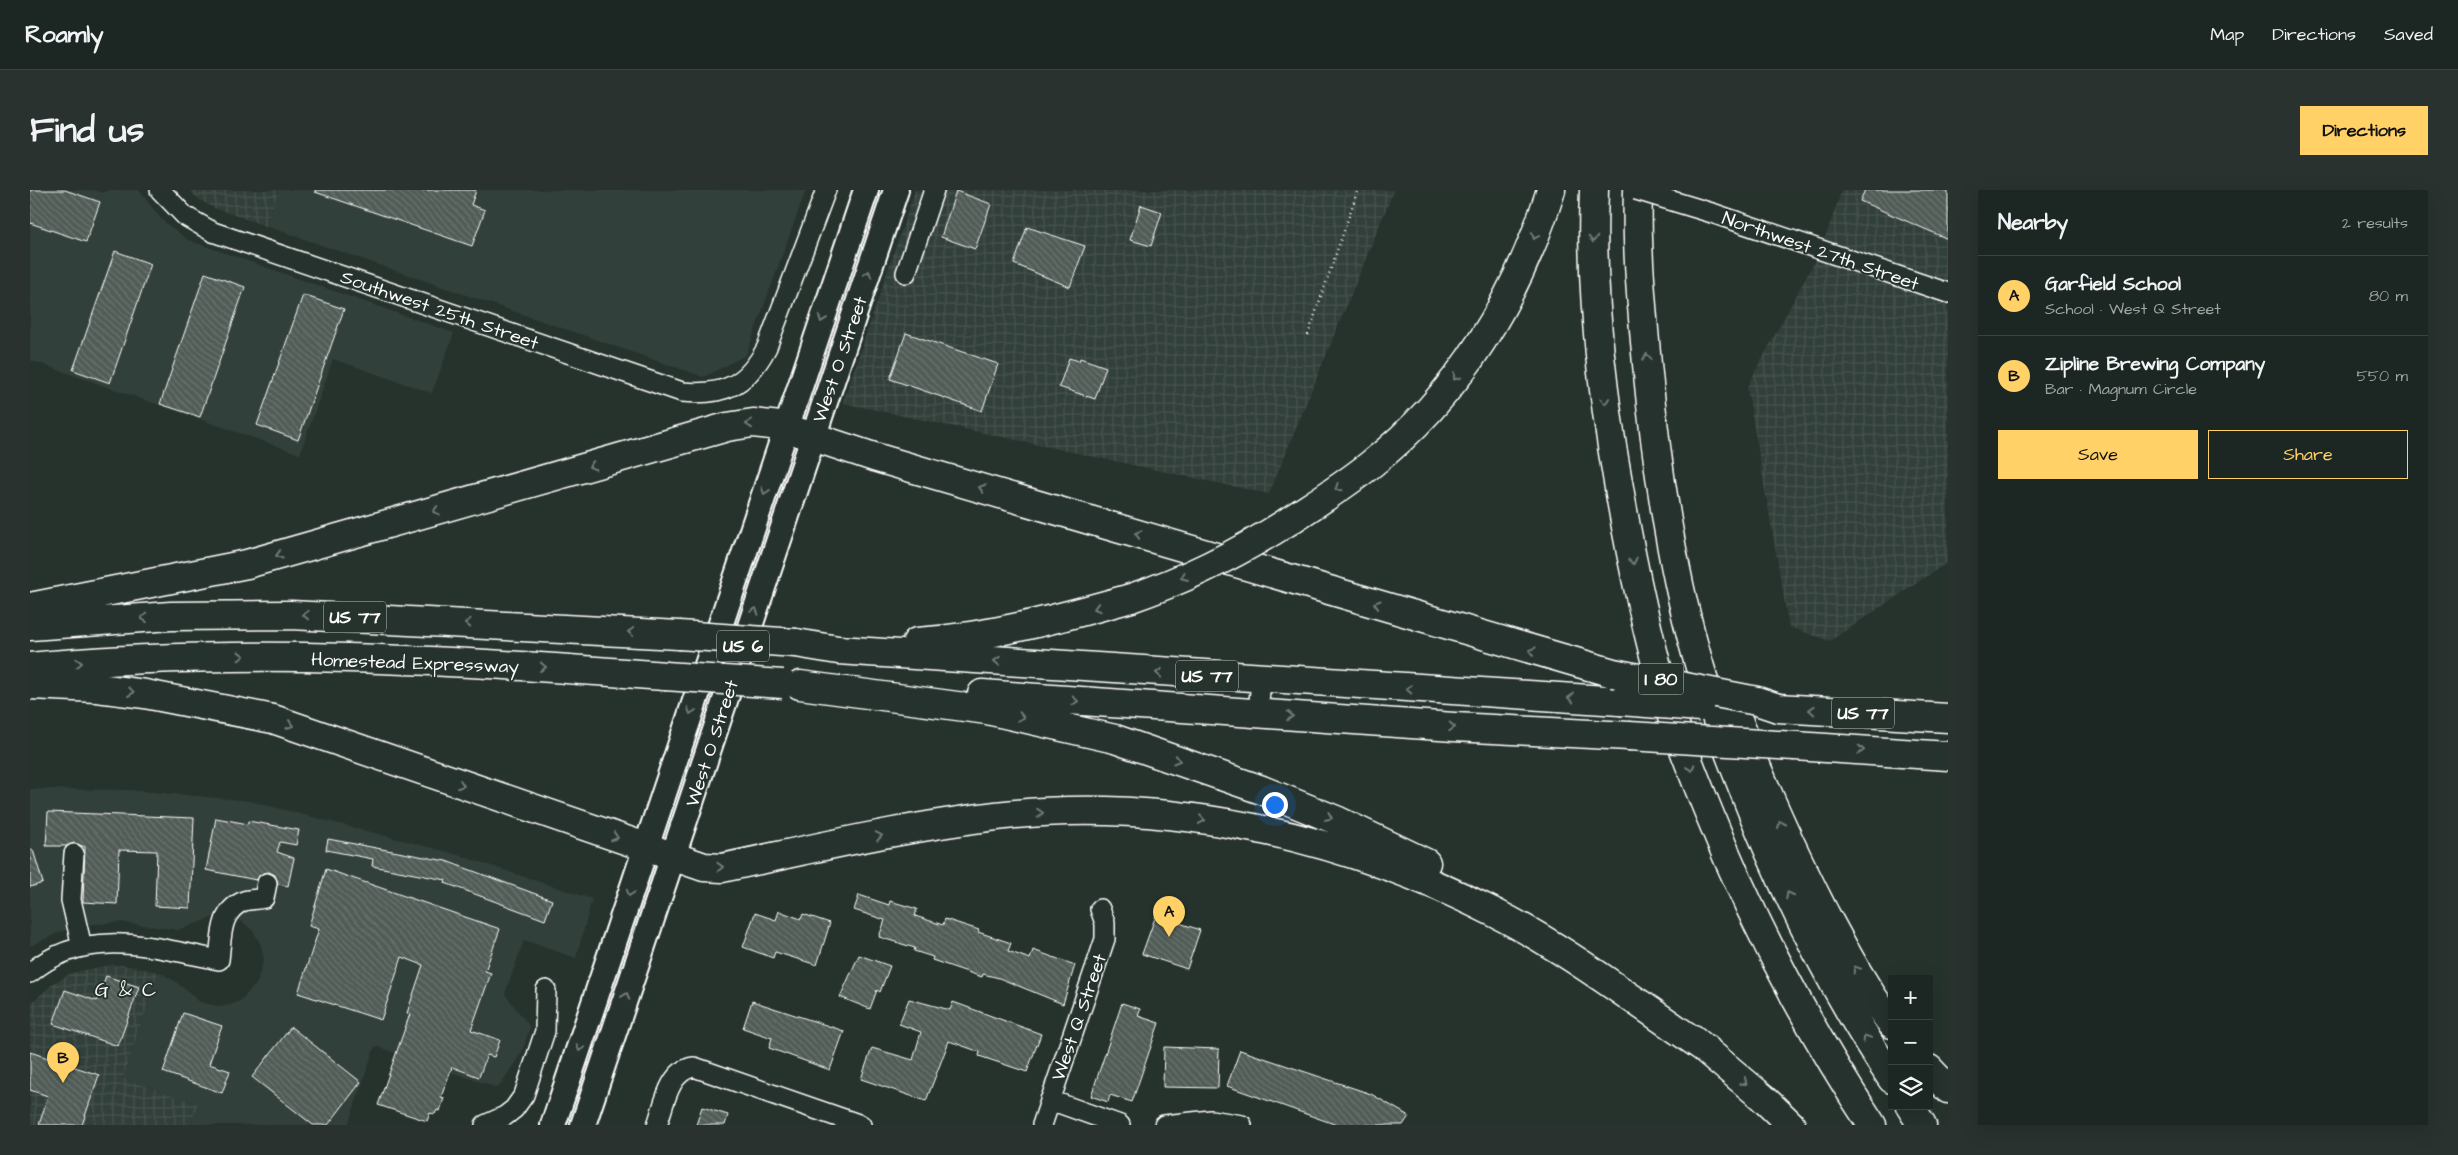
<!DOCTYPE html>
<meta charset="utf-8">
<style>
:root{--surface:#1c2622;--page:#29322f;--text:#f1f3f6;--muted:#a0a5a5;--line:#3a4340;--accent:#ffd166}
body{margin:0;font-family:"Architects Daughter",sans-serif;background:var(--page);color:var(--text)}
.controls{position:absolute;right:15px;bottom:15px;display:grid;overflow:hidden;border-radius:0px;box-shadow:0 5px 20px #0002}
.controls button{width:45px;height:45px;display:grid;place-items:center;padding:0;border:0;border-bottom:1px solid var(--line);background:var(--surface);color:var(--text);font:25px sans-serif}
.you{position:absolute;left:1244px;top:614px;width:18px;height:18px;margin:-12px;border:4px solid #fff;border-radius:50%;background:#1a73e8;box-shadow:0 0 0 8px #1a73e833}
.badge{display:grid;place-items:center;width:32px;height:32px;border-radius:50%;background:var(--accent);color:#111;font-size:16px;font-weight:700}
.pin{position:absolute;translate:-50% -41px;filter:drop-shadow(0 1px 2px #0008)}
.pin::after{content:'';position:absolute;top:26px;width:18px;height:15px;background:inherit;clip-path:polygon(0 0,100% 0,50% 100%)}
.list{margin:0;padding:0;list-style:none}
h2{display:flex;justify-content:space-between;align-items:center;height:65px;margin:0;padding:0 20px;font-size:21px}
h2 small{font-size:16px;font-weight:400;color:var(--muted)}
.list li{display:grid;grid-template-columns:32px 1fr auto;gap:15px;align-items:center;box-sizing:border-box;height:80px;padding:0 20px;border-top:1px solid var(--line)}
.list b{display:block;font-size:19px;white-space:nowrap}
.list p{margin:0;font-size:16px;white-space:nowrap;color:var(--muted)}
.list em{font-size:16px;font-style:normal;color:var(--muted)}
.actions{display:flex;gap:10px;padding:15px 20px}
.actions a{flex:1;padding:11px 0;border:1px solid var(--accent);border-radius:0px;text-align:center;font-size:18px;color:var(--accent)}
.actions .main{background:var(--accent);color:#111}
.icon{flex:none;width:28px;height:28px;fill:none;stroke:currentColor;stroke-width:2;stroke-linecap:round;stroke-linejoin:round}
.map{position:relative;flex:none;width:1918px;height:935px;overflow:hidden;border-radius:0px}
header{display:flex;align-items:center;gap:30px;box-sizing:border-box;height:70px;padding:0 25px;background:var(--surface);border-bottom:1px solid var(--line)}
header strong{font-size:24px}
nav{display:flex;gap:28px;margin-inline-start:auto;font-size:18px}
.intro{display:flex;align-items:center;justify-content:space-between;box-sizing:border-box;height:120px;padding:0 30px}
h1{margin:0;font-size:35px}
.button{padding:12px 22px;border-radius:0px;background:var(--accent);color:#111;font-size:18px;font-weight:700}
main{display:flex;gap:30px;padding:0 30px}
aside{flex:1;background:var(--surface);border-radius:0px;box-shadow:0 5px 20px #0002}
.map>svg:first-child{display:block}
.built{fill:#333f3a}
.industrial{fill:url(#industrial-grid)}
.garden{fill:url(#garden-furrows);stroke:#9ea4a2}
.building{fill:url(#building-back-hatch);stroke:#fff}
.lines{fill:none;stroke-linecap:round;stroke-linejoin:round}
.minor-casing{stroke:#fff;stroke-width:22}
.major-casing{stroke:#fff;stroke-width:28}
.highway-casing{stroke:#fff;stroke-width:31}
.path{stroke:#fff;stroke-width:2.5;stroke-dasharray:1 4;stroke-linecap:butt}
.minor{stroke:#26332d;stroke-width:19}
.major{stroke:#26332d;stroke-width:24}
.highway{stroke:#26332d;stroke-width:28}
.minor-bridge-casing{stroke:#fff;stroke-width:22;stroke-linecap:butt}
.highway-bridge-casing{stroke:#fff;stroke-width:31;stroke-linecap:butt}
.minor-bridge{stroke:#26332d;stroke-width:19}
.highway-bridge{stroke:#26332d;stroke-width:28}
.oneway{stroke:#727a76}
.labels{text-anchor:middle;stroke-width:4;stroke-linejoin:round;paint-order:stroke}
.shield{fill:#26332d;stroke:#bec2c0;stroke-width:1}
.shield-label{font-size:18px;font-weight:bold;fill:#fff}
.street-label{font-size:19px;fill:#fff;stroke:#26332d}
.neighbourhood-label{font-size:20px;letter-spacing:1px;fill:#fff;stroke:#26332d}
</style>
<header>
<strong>Roamly</strong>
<nav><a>Map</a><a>Directions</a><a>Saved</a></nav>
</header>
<div class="intro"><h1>Find us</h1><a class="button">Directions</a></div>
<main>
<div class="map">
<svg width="1918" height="935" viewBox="0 0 1918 935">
<defs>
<pattern id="industrial-grid" width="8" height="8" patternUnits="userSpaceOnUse" patternTransform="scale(1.25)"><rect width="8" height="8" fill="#333f3a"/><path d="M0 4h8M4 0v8" fill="none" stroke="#47524e"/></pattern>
<pattern id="garden-furrows" width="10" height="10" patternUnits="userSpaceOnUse" patternTransform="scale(1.25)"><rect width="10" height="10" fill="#3e4944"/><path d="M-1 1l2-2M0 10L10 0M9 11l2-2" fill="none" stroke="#5b6460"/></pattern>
<pattern id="building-back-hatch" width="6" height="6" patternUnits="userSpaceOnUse" patternTransform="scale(1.25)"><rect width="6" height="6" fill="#515c57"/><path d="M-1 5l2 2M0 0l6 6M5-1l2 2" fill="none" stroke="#6b7470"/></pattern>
</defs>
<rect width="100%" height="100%" fill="#26332d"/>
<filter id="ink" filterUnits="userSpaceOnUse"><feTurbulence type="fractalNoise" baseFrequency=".02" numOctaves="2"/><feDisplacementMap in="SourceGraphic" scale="10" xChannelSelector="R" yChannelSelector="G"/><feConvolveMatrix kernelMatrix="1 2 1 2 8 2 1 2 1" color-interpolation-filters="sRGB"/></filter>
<g filter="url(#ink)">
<path class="built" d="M0 0H65L73 3 79 0H109L131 29 158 50 424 143 402 203 303 169 270 264 0 170Z
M249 0H776L716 165 674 187 236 36Z
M0 599 99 600 220 611 422 663 562 709 546 768 494 750 475 804 500 837 492 862 468 898 345 856 318 935H161L168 914 93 888 129 782 146 792 170 812 191 817 200 815 210 811 227 793 234 768 230 753 223 741 213 732 199 728 184 727 148 740 91 732 54 735 32 741 0 756Z"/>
<path class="industrial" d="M159 0H249L236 36 184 18 170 10Z
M885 0H1364L1239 304 813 213Z
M1812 0H1918V372L1800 451 1759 437 1717 197 1791 59Z
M93 775 129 782 93 888 168 914 161 935H0V814L25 792 42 783 74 776Z"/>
<path class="garden" d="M621 677 628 679 546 919 549 891 574 817 583 807 589 789V771Z"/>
<path class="building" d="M0 0H35L70 12 56 52 0 33Z
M285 0H446L441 15 455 20 442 56 285 2Z
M1835 0H1913L1918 2V49L1830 11Z
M926 1 961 14 945 59 911 47Z
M1111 15 1132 22 1121 56 1100 50Z
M997 37 1055 56 1040 97 984 74Z
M85 61 121 74 80 193 43 180Z
M175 83 215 97 170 227 130 214Z
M273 105 314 119 268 250 227 235Z
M876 143 968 174 952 221 860 189Z
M1039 168 1049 171 1050 168 1076 177 1065 209 1029 197Z
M18 622 164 628 160 718 125 716 127 661 89 660 87 714 53 712 55 657 44 653 36 656H16Z
M186 628 218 634V631L269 640 266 655 250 652 247 662 264 668 258 696 248 694 245 685 239 682 233 683 226 690 176 680Z
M298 649 416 671 522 710 515 730 415 693 416 690 342 676 343 669 296 660Z
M0 660H3L13 693 0 697Z
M296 679 470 739 455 781 461 783 441 840 470 850 464 867 457 865 449 887 422 877 411 907 414 908 410 921 407 920 405 924 400 923 397 931 348 915 380 824 377 823 393 775 372 767 351 830 268 803 289 739 279 736Z
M829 705 859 715 860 711 887 719 885 726 913 735 915 729 949 740 948 742 981 753 978 761 1000 769 1003 760 1045 775 1033 814 969 788 953 784 952 787 902 770 903 767 884 761 885 758 849 747 855 730 824 720Z
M749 721 771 729 773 724 800 733 787 775 745 762 743 768 713 757 725 723 746 730Z
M1126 725 1170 740 1157 779 1112 764Z
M829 765 860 776 850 802 847 800 840 819 810 807Z
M76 786 109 797 88 856 23 834 35 800 67 811Z
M879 809 920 820 923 812 1011 844 997 882 949 866 950 862 919 851 896 911 831 889 842 858 883 870 891 842 869 834Z
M722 811 814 841 800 880 739 858 742 848 713 838Z
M1092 813 1110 819 1108 826 1129 833 1102 912 1080 905 1078 912 1061 906Z
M153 823 192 836 179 874 200 881 192 903 133 882Z
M261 837 331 892 298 935H283L222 887Z
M1134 857 1189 859 1188 898 1133 897Z
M1210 860 1341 904 1379 926 1373 935H1307L1197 896Z
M0 862 69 885 52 935H9L18 906 0 900Z
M672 917 698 925 695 935H666Z"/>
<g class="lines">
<defs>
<path id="minor" d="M130 0 155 26 183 42 652 202C695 206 717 195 737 157L796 0
M1682 23 1918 103
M876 83 904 0
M1228 523 1231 490
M44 664 41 710 52 757
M0 783C55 735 126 758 189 770 192 748 189 721 214 711 220 709 227 710 234 708L237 693
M1020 910 1090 935
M455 935 475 926 484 919 494 905 515 841 516 800
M627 935C634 916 639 880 664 877L831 935
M1012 935 1075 749V733L1070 719
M1134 935 1181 930 1212 935"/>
<path id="major" d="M523 935 836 0
M553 935 866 0"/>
<path id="highway" d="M1564 0C1560 97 1571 196 1588 292 1600 363 1615 436 1635 506 1647 544 1662 581 1677 618 1721 729 1776 835 1842 935
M1608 0C1606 58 1612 117 1617 174 1626 272 1640 372 1667 467 1678 506 1692 545 1707 583 1748 690 1798 793 1862 889
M1259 331C1286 313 1314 296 1340 275 1429 206 1488 106 1521 0
M0 417 217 374 697 237 723 233 750 236 844 267 1583 483
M0 436 141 426 261 425 649 445
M887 452C961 447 1030 428 1101 408
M766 453 808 460 1590 511
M0 477C212 457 424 470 635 486
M0 495 67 498 115 504 243 529 674 677 692 678C782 659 874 637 966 626 1137 606 1312 645 1465 723 1540 761 1608 814 1677 860
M770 495 957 520 1085 549 1232 600 1306 630 1396 673
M952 504 1424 537 1599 546
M1748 518 1918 528
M1709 532C1733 597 1762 659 1793 720 1814 759 1835 799 1862 834
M1765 556 1918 566
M1663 849 1732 907 1761 935
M1899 879 1918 899
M1880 916 1892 935"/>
</defs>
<use href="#minor" class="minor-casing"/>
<use href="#major" class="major-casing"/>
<use href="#highway" class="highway-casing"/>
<path class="path" d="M1278 145 1328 0"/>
<use href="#minor" class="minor"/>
<use href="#major" class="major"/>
<use href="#highway" class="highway"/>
<defs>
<path id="minor-bridge" d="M1606 0 1682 23"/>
<path id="highway-bridge" d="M1101 408C1157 389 1209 363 1259 331
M649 445 766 453
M1583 483 1727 511 1748 518
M635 486 753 494
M1590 511 1670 517
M1599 546 1765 556"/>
</defs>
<use href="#minor-bridge" class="minor-bridge-casing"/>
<use href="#highway-bridge" class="highway-bridge-casing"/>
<use href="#minor-bridge" class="minor-bridge"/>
<use href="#highway-bridge" class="highway-bridge"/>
</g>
<defs><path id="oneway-chevron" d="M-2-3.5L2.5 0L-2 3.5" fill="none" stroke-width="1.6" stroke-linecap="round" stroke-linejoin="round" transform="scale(1.25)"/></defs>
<g class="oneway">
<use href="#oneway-chevron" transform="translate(1505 46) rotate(112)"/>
<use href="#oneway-chevron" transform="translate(1563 49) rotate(90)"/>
<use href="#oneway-chevron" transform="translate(838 84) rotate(-71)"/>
<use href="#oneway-chevron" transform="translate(792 129) rotate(109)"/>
<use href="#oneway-chevron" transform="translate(1617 167) rotate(-95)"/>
<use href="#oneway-chevron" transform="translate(1426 187) rotate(127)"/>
<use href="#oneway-chevron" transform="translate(1575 211) rotate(84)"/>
<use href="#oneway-chevron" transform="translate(719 234) rotate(175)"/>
<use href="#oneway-chevron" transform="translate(562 276) rotate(164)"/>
<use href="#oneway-chevron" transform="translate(952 298) rotate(-164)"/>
<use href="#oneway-chevron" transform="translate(1308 298) rotate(146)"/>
<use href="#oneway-chevron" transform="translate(735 301) rotate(108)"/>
<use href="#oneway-chevron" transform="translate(406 321) rotate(164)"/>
<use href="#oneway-chevron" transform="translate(1108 344) rotate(-164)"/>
<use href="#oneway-chevron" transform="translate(249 365) rotate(164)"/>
<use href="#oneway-chevron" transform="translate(1603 371) rotate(78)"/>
<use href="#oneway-chevron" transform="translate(1154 387) rotate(156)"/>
<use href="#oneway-chevron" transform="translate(1347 414) rotate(-163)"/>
<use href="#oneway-chevron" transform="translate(1067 418) rotate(164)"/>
<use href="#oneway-chevron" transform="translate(725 421) rotate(-72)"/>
<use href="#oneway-chevron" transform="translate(276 425) rotate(-178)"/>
<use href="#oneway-chevron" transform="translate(114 428) rotate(176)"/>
<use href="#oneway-chevron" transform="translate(438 433) rotate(-177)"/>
<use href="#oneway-chevron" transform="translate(601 442) rotate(-177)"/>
<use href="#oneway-chevron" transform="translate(1502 461) rotate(-163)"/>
<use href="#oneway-chevron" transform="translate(211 466) rotate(-1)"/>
<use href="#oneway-chevron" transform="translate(967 471) rotate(-176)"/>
<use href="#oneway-chevron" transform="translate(49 473) rotate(-4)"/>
<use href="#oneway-chevron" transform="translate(513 477) rotate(4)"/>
<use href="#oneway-chevron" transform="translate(1129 483) rotate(-176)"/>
<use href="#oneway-chevron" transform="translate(1379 499) rotate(-177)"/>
<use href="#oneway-chevron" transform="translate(101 502) rotate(7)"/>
<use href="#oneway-chevron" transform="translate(1541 508) rotate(-177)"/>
<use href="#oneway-chevron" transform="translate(1045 511) rotate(4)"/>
<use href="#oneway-chevron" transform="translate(1782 520) rotate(-177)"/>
<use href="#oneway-chevron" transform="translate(661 521) rotate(108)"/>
<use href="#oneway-chevron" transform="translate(1260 526) rotate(4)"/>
<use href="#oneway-chevron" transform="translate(991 527) rotate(12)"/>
<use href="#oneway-chevron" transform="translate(260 535) rotate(18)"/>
<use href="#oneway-chevron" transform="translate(1422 537) rotate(3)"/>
<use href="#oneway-chevron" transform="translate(1831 560) rotate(4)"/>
<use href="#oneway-chevron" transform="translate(1147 570) rotate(17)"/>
<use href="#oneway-chevron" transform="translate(1661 578) rotate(70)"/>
<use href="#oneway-chevron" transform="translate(431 595) rotate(20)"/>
<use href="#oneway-chevron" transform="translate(1010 623) rotate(-4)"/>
<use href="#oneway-chevron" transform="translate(1299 627) rotate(23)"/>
<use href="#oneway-chevron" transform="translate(1172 630) rotate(8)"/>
<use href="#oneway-chevron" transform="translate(1751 634) rotate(-114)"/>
<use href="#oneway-chevron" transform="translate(849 646) rotate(-11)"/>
<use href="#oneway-chevron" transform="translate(585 647) rotate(18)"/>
<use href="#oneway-chevron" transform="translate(690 677) rotate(-3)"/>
<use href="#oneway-chevron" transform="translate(600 703) rotate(108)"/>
<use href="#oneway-chevron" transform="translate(1759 705) rotate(-117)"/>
<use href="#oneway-chevron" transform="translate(1826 779) rotate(-123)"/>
<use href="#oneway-chevron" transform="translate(596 806) rotate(-71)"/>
<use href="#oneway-chevron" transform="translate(1836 848) rotate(-122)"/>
<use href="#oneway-chevron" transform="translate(550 858) rotate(108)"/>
<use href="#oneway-chevron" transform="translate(1714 892) rotate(40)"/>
</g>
</g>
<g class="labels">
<g class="shield">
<rect x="294" y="411.5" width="62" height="31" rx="4"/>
<rect x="687" y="440.5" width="52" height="31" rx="4"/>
<rect x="1146" y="470.5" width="62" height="31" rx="4"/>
<rect x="1608.5" y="473.5" width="45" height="31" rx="4"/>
<rect x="1802" y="507.5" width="62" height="31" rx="4"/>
</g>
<g class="shield-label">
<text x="325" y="433">US 77</text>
<text x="713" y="462">US 6</text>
<text x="1177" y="492">US 77</text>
<text x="1631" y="495">I 80</text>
<text x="1833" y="529">US 77</text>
</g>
<g class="street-label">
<text transform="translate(1791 60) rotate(19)" y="7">Northwest 27th Street</text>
<text transform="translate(410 119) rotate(19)" y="7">Southwest 25th Street</text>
<text transform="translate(809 169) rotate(-71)" y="7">West O Street</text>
<text transform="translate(385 472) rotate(2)" y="7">Homestead Expressway</text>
<text transform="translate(681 553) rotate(-72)" y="7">West O Street</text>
<text transform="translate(1048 827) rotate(-71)" y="7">West Q Street</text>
</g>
<g class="neighbourhood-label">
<text x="96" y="806">G &amp; C</text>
</g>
</g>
</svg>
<div class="controls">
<button>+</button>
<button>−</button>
<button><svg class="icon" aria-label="layers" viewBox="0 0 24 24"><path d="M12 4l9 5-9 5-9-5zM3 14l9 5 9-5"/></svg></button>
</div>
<div class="you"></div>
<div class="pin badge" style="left:1139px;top:747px">A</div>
<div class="pin badge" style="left:33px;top:893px">B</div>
</div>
<aside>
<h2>Nearby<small>2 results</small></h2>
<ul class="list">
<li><span class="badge">A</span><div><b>Garfield School</b><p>School · West Q Street</p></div><em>80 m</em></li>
<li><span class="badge">B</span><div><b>Zipline Brewing Company</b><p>Bar · Magnum Circle</p></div><em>550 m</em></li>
</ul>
<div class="actions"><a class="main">Save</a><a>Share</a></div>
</aside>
</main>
